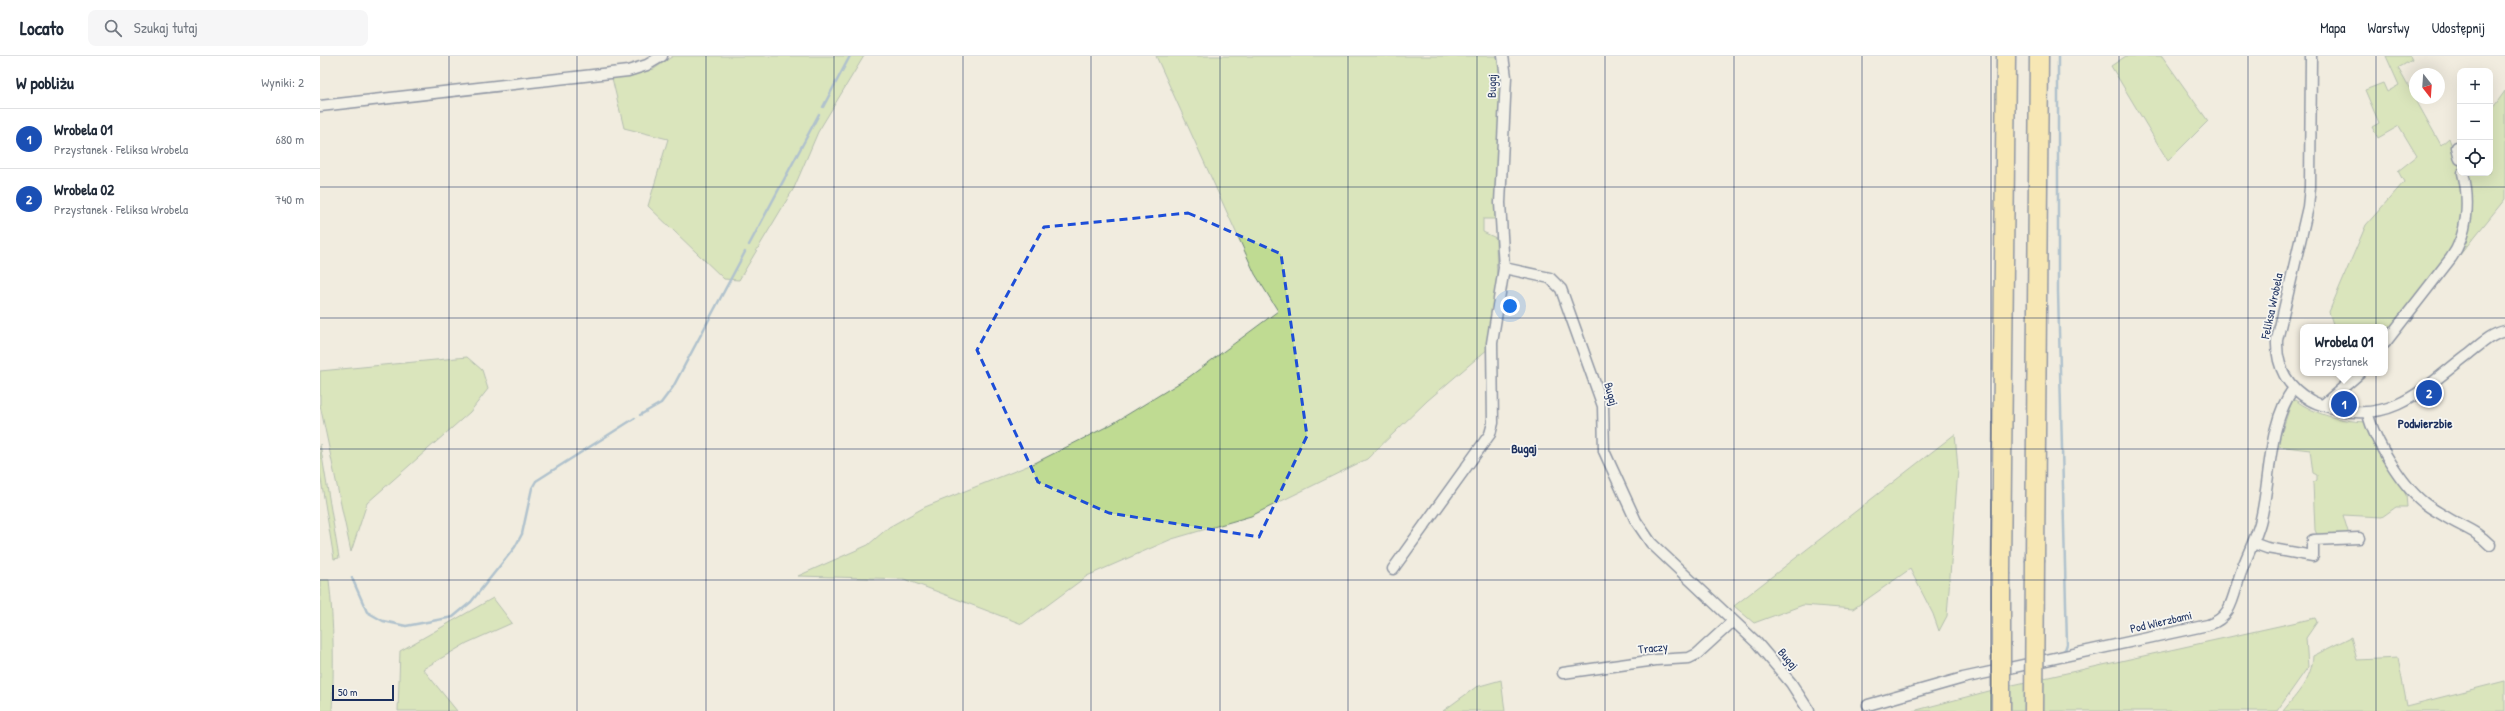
<!DOCTYPE html>
<html lang="pl">
<meta charset="utf-8">
<style>
:root{--surface:#fff;--page:#f6f6f7;--text:#1f2937;--muted:#747a83;--line:#e0e1e3;--accent:#7c3aed}
body{margin:0;font-family:"Patrick Hand",sans-serif;background:var(--page);color:var(--text)}
.controls{position:absolute;right:12px;top:12px;display:grid;overflow:hidden;border-radius:8px;box-shadow:0 4px 16px #0002}
.controls button{width:36px;height:36px;display:grid;place-items:center;padding:0;border:0;border-bottom:1px solid var(--line);background:var(--surface);color:var(--text);font:20px sans-serif}
.compass{position:absolute;left:2089px;top:12px;width:36px;height:36px;border-radius:50%;background:var(--surface);box-shadow:0 4px 16px #0002;rotate:163deg}
.scale{position:absolute;left:12px;bottom:10px;width:62px;box-sizing:border-box;padding-left:4px;border:2px solid #1b2f5e;border-top:0;font-size:11px;line-height:14px;white-space:nowrap;color:#1b2f5e;-webkit-text-stroke:3px #f6f6f2;paint-order:stroke}
.you{position:absolute;left:1190px;top:250px;width:14px;height:14px;margin:-10px;border:3px solid #fff;border-radius:50%;background:#1a73e8;box-shadow:0 0 0 6px #1a73e833}
.badge{display:grid;place-items:center;width:26px;height:26px;border-radius:50%;background:var(--accent);color:#fff;font-size:13px;font-weight:700}
.pin{position:absolute;translate:-50% -50%;border:2px solid #fff;box-shadow:0 1px 4px #0006}
.popup{position:absolute;left:1980px;top:268px;width:88px;height:52px;box-sizing:border-box;display:grid;place-content:center;border-radius:8px;background:var(--surface);filter:drop-shadow(0 1px 3px #0005);font-size:13px;white-space:nowrap;color:var(--muted)}
.popup b{font-size:15px;color:var(--text)}
.popup::after{content:'';position:absolute;left:50%;top:100%;margin-left:-8px;border:8px solid transparent;border-top-color:var(--surface)}
.list{margin:0;padding:0;list-style:none}
h2{display:flex;justify-content:space-between;align-items:center;height:52px;margin:0;padding:0 16px;font-size:17px}
h2 small{font-size:13px;font-weight:400;color:var(--muted)}
.list li{display:grid;grid-template-columns:26px 1fr auto;gap:12px;align-items:center;box-sizing:border-box;height:60px;padding:0 16px;border-top:1px solid var(--line)}
.list b{display:block;font-size:15px;white-space:nowrap}
.list p{margin:0;font-size:13px;white-space:nowrap;color:var(--muted)}
.list em{font-size:13px;font-style:normal;color:var(--muted)}
.icon{flex:none;width:22px;height:22px;fill:none;stroke:currentColor;stroke-width:2;stroke-linecap:round;stroke-linejoin:round}
.map{position:relative;flex:none;width:2185px;height:655px;overflow:hidden}
header{display:flex;align-items:center;gap:24px;box-sizing:border-box;height:56px;padding:0 20px;background:var(--surface);border-bottom:1px solid var(--line)}
header strong{font-size:19px}
nav{display:flex;gap:22px;margin-inline-start:auto;font-size:14px}
.search{width:280px;height:36px;background:var(--page);display:flex;align-items:center;gap:10px;box-sizing:border-box;padding:0 14px;border-radius:8px;color:var(--muted);font-size:15px}
main{display:flex}
aside{flex:1;background:var(--surface)}
.map>svg:first-child{display:block}
.green{fill:#bfdb92;stroke:#6d8578}
.lines{fill:none;stroke-linecap:round;stroke-linejoin:round}
.stream{stroke:#648eb8;stroke-width:2.5}
.minor-casing{stroke:#1b2f5e;stroke-width:13}
.motorway-casing{stroke:#1b2f5e;stroke-width:21}
.minor{stroke:#f6f6f2;stroke-width:10}
.motorway{stroke:#fedf80;stroke-width:18}
.motorway-bridge-casing{stroke:#1b2f5e;stroke-width:21;stroke-linecap:butt}
.motorway-bridge{stroke:#fedf80;stroke-width:18}
.marked{fill:none;stroke:#1d4ed8;stroke-width:3;stroke-dasharray:8 5;stroke-linejoin:round}
.grid{fill:none;stroke:#1b2f5e;stroke-width:1;stroke-opacity:0.55}
.labels{text-anchor:middle;stroke-width:3.5;stroke-linejoin:round;paint-order:stroke}
.street-label{font-size:12px;fill:#1b2f5e;stroke:#f6f6f2}
.neighbourhood-label{font-size:13px;font-weight:bold;fill:#1b2f5e;stroke:#f6f6f2}
</style>
<header>
<strong>Locato</strong>
<div class="search"><svg class="icon" aria-label="search" viewBox="0 0 24 24"><circle cx="10" cy="10" r="6"/><path d="M15 15l6 6"/></svg>Szukaj tutaj</div>
<nav><a>Mapa</a><a>Warstwy</a><a>Udostępnij</a></nav>
</header>
<main>
<aside>
<h2>W pobliżu<small>Wyniki: 2</small></h2>
<ul class="list">
<li><span class="badge" style="background:#1a4fb4">1</span><div><b>Wrobela 01</b><p>Przystanek · Feliksa Wrobela</p></div><em>680 m</em></li>
<li><span class="badge" style="background:#1a4fb4">2</span><div><b>Wrobela 02</b><p>Przystanek · Feliksa Wrobela</p></div><em>740 m</em></li>
</ul>
</aside>
<div class="map">
<svg width="2185" height="655" viewBox="0 0 2185 655">
<rect width="100%" height="100%" fill="#f1ecdf"/>
<filter id="ink" filterUnits="userSpaceOnUse"><feTurbulence type="fractalNoise" baseFrequency=".025" numOctaves="2"/><feDisplacementMap in="SourceGraphic" scale="8" xChannelSelector="R" yChannelSelector="G"/><feConvolveMatrix kernelMatrix="1 2 1 2 8 2 1 2 1" color-interpolation-filters="sRGB"/></filter>
<g filter="url(#ink)">
<path class="green" d="M353 0H544L498 76 474 132 419 224 404 223 328 150 348 83 304 72 292 22 334 13Z
M836 0H1180L1183 11 1176 163H1163V176L1176 182 1177 234 1169 292 1107 345 1047 403 931 460 852 483 767 520 702 568 584 523 478 520 548 489 569 471 605 451 715 407 792 368 869 321 958 255 935 218Z
M1806 0H1842L1888 65 1848 105 1791 10Z
M2066 0H2090L2092 4 2078 12 2121 89 2129 82 2141 117 2143 169 2131 197 2065 283V271H2014L2009 256 2046 169 2084 126 2078 115 2097 100 2079 70 2058 82 2052 71 2059 67 2045 34 2063 27 2067 36 2079 29Z
M2185 35V143L2139 200 2148 168 2147 117H2170V56Z
M147 301 162 314 168 333 150 356 47 447 31 496 0 349V315Z
M1975 344C1996 359 2020 365 2046 366L2086 439 2087 451H2076L2062 461 2023 459 2029 479 1998 481 1995 474 1993 427 1997 424V419L1993 417 1990 394 1957 390 1972 345Z
M1635 378 1638 413 1627 560 1619 575 1613 558 1590 513 1533 553 1483 549 1434 567 1414 550Z
M0 388 19 502 14 503 0 417Z
M0 524H9C14 569 14 611 12 655H0Z
M173 542 192 567 147 587 103 613 137 655H78L80 595Z
M1995 562 1997 566 1986 582 1988 611 1957 655H1593L1688 630Z
M2031 581 2037 604 2078 602 2087 650 2185 625V655H1963C1977 638 1992 623 1993 600Z
M1181 624 1185 655H1123L1156 631Z"/>
<g class="lines">
<path class="stream" d="M1738 0V235L1747 588 1745 594 1740 596
M503 51 530 0
M429 189 499 58
M320 359 341 347 353 331 425 196
M32 522 47 556 63 565 86 570 133 561 151 546 195 491 202 478 212 432 216 425 315 362"/>
<defs>
<path id="minor" d="M1183 0 1186 21 1180 147 1184 212 1230 222 1241 233 1283 350 1284 395 1316 465 1331 487 1437 587 1471 627 1489 655
M1991 0 1990 131 1988 151 1957 284C1956 310 1967 331 1990 344 1998 349 2007 350 2016 353 2073 368 2105 331 2147 299 2159 290 2170 278 2185 275
M0 50 308 15 327 9 342 0
M2137 91 2140 103
M2065 287 2131 202C2148 178 2150 145 2143 117
M2003 349 2040 317
M2048 358C2054 384 2082 429 2103 446 2110 452 2118 456 2126 461 2142 471 2157 475 2170 489
M1933 487 1947 492 1993 500V484L2039 482
M1073 513 1170 378 1173 367 1172 287 1184 212
M1243 617 1336 604 1369 602 1377 598 1412 566
M1548 649 1643 622 1888 569C1912 562 1913 540 1920 519 1926 501 1935 485 1940 467 1951 426 1947 367 1974 332"/>
<path id="motorway" d="M1715 504 1719 0
M1681 517 1686 0"/>
</defs>
<use href="#minor" class="minor-casing"/>
<use href="#motorway" class="motorway-casing"/>
<use href="#minor" class="minor"/>
<use href="#motorway" class="motorway"/>
<defs>
<path id="motorway-bridge" d="M1681 655V517
M1714 655 1715 504"/>
</defs>
<use href="#motorway-bridge" class="motorway-bridge-casing"/>
<use href="#motorway-bridge" class="motorway-bridge"/>
</g>
</g>
<path d="M0 0H2185V655H0ZM868 157 961 198 987 380 939 481 789 457 718 426 657 294 724 171Z" fill="#f1ecdf" fill-opacity=".55" fill-rule="evenodd"/>
<path class="marked" d="M868 157 961 198 987 380 939 481 789 457 718 426 657 294 724 171Z"/>
<path class="grid" d="M129 0V655M257 0V655M386 0V655M514 0V655M643 0V655M771 0V655M900 0V655M1028 0V655M1157 0V655M1285 0V655M1414 0V655M1542 0V655M1671 0V655M1799 0V655M1928 0V655M2056 0V655M0 131H2185M0 262H2185M0 393H2185M0 524H2185"/>
<g class="labels">
<g class="street-label">
<text transform="translate(1172 30) rotate(-89)" y="4">Bugaj</text>
<text transform="translate(1952 250) rotate(-78)" y="4">Feliksa Wrobela</text>
<text transform="translate(1291 338) rotate(74)" y="4">Bugaj</text>
<text transform="translate(1841 566) rotate(-13)" y="4">Pod Wierzbami</text>
<text transform="translate(1333 592) rotate(-6)" y="4">Traczy</text>
<text transform="translate(1468 603) rotate(50)" y="4">Bugaj</text>
</g>
<g class="neighbourhood-label">
<text x="2105" y="372">Podwierzbie</text>
<text x="1204" y="397">Bugaj</text>
</g>
</g>
</svg>
<div class="controls">
<button>+</button>
<button>−</button>
<button><svg class="icon" aria-label="locate" viewBox="0 0 24 24"><circle cx="12" cy="12" r="6"/><path d="M12 2v4M12 18v4M2 12h4M18 12h4"/></svg></button>
</div>
<svg class="compass" viewBox="-18 -18 36 36"><path d="M0-13l5 13h-10z" fill="#e53935"/><path d="M0 13l5-13h-10z" fill="#747a83"/></svg>
<div class="scale">50 m</div>
<div class="you"></div>
<div class="pin badge" style="left:2024px;top:348px;background:#1a4fb4">1</div>
<div class="popup"><b>Wrobela 01</b>Przystanek</div>
<div class="pin badge" style="left:2109px;top:337px;background:#1a4fb4">2</div>
</div>
</main>
